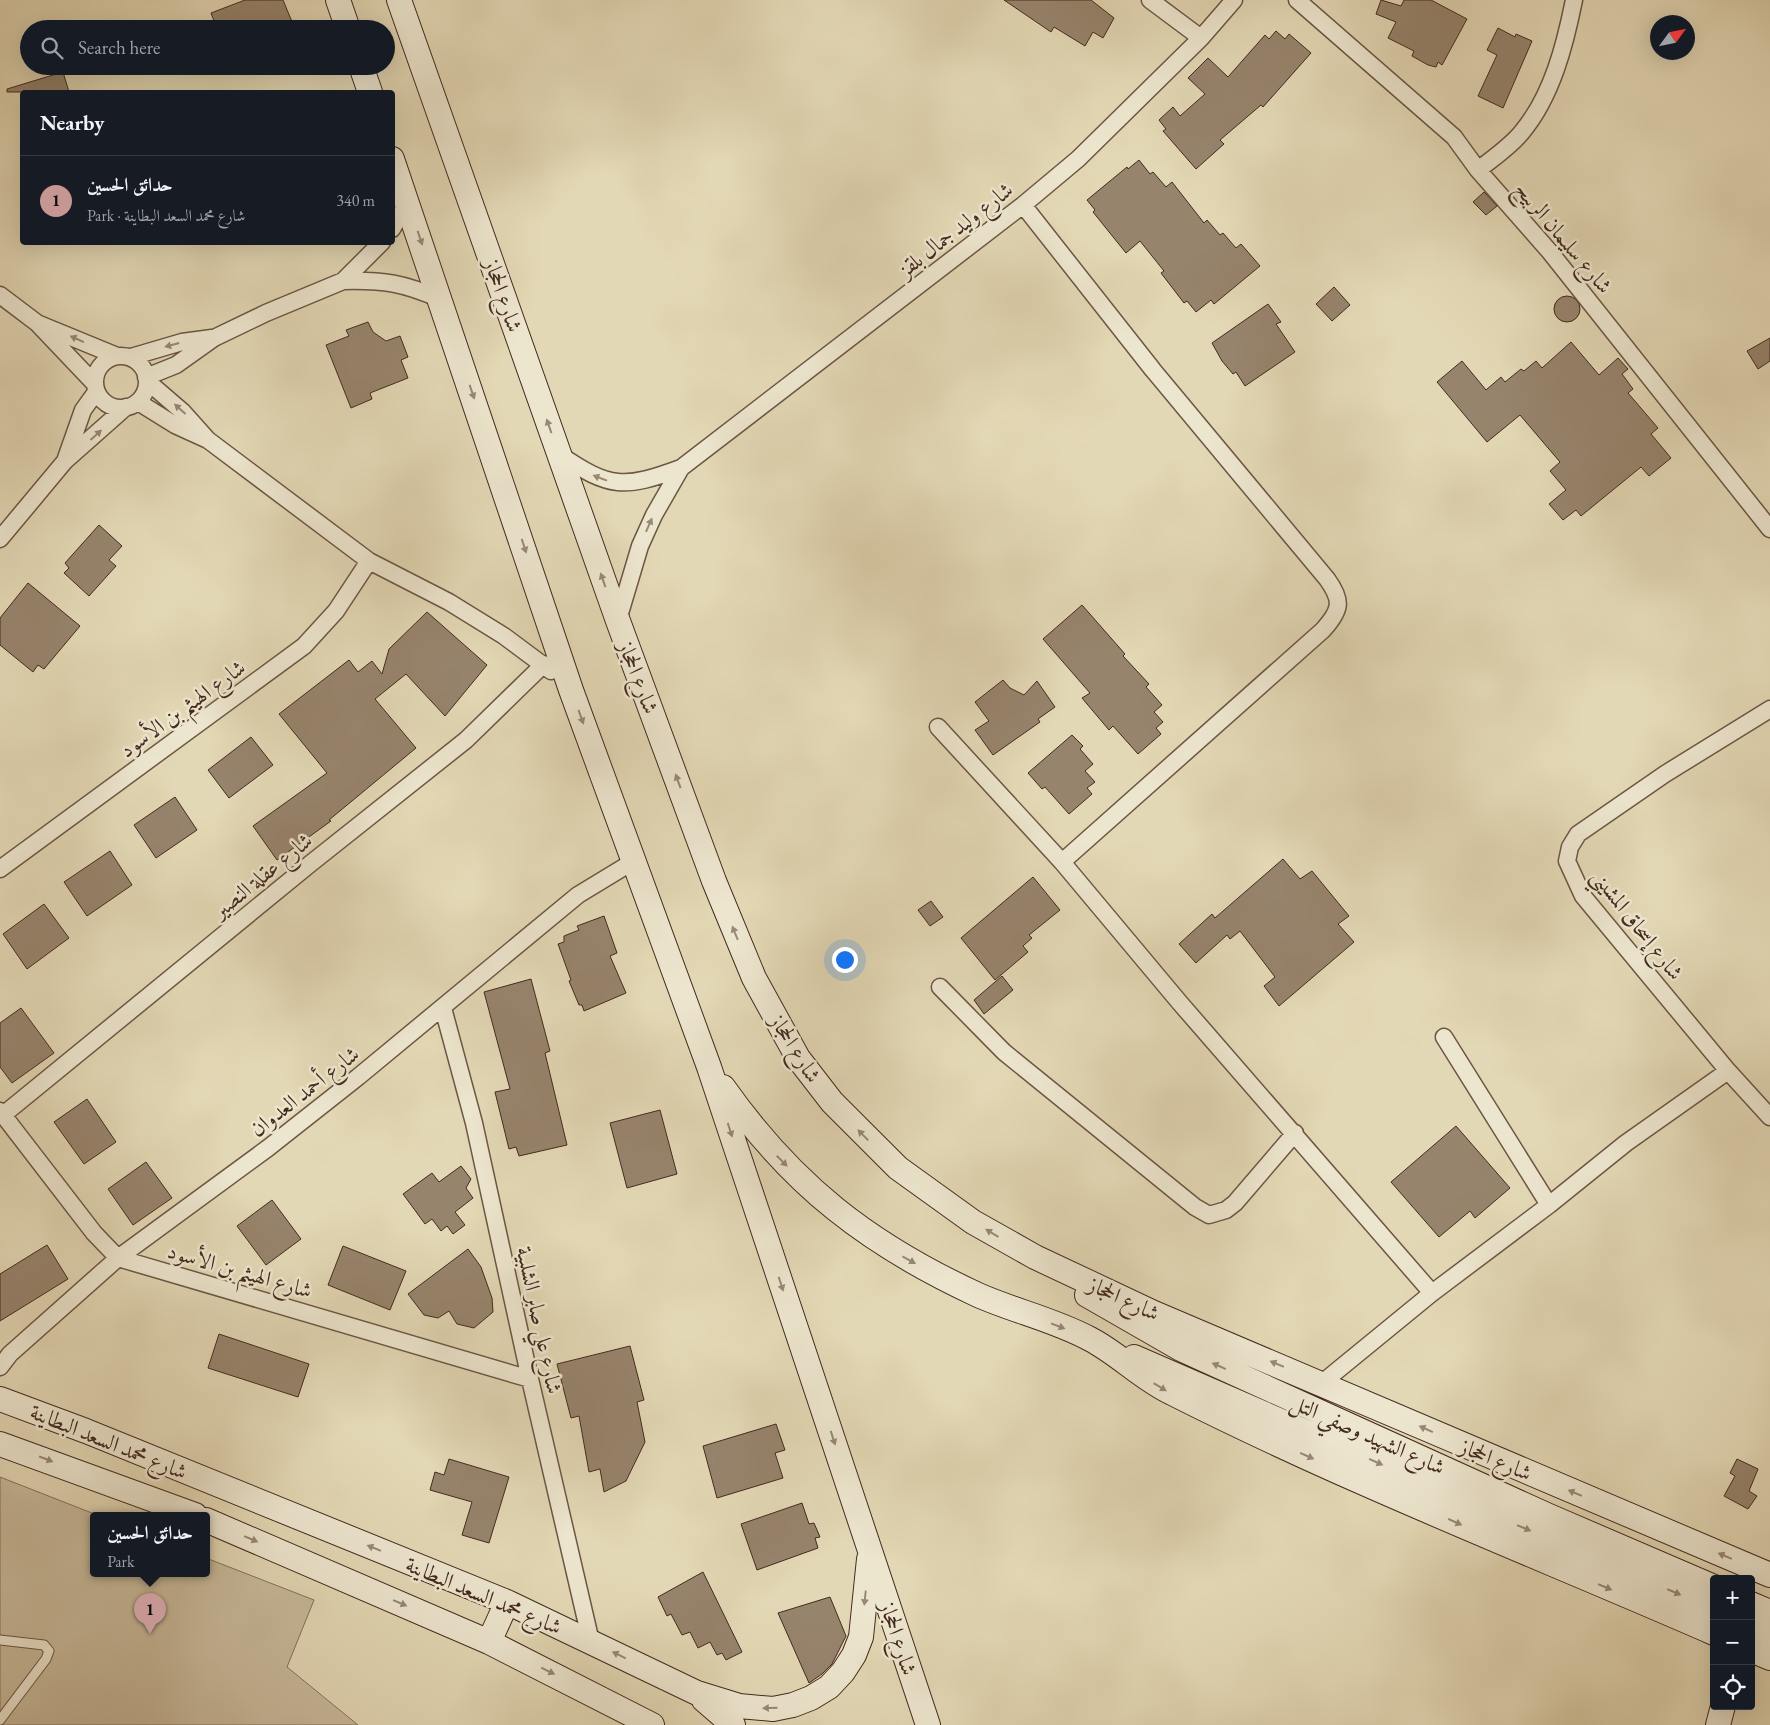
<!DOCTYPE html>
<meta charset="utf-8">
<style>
:root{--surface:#171b24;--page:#20242c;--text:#f1f3f6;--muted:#9ea1a6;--line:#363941;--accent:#c59692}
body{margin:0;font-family:"EB Garamond",Amiri,serif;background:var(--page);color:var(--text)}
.controls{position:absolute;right:15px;bottom:15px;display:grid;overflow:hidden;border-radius:5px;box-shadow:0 5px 20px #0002}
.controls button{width:45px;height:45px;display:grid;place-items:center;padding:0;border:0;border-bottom:1px solid var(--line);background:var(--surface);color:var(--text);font:25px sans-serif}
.compass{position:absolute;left:1650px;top:15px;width:45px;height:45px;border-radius:50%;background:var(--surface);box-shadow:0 5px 20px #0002;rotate:57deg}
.you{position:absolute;left:844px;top:959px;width:18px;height:18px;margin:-12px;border:4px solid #fff;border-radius:50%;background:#1a73e8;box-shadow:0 0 0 8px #1a73e833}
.badge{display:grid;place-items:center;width:32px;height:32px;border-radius:50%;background:var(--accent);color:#111;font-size:16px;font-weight:700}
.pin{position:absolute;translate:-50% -41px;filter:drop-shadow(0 1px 2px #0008)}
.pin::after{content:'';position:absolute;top:26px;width:18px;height:15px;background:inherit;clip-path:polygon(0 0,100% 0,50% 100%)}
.popup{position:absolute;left:90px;top:1512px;width:120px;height:65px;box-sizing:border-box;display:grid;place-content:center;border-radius:5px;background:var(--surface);filter:drop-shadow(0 1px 4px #0005);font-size:16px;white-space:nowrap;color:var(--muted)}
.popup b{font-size:19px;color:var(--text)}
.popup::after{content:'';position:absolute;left:50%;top:100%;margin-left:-10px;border:10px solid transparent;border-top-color:var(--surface)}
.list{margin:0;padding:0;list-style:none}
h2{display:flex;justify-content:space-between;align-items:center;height:65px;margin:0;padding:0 20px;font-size:21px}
h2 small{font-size:16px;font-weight:400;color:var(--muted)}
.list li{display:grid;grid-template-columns:32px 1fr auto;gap:15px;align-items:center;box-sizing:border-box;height:90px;padding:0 20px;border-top:1px solid var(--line)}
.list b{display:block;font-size:19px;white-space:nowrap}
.list p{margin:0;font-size:16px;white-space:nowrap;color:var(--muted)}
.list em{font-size:16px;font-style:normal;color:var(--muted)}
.icon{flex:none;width:28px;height:28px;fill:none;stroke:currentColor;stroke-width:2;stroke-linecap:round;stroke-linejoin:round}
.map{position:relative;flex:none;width:1770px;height:1725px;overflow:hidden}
.search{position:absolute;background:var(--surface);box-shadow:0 5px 20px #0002;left:20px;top:20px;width:375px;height:55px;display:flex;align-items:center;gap:12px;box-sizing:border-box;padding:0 18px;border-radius:28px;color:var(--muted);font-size:19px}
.panel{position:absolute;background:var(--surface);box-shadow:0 5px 20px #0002;left:20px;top:90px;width:375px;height:155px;border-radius:5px}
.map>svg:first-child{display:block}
.green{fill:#c8ba9b;stroke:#86725c}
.building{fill:#97846d;stroke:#442a1e}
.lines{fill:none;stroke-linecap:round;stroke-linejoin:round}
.lane-casing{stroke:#6c5644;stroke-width:11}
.street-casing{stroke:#6c5644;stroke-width:19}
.secondary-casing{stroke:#442a1e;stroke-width:26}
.lane{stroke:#ede6cf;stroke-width:9}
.street{stroke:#ede6cf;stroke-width:16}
.secondary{stroke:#ede6cf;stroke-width:24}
.oneway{fill:#988876}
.labels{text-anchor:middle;stroke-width:5;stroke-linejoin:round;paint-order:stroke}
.street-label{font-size:22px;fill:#442a1e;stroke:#ede6cf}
</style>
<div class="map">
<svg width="1770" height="1725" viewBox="0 0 1770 1725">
<rect width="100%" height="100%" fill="#e3d8b5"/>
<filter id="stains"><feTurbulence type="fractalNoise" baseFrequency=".004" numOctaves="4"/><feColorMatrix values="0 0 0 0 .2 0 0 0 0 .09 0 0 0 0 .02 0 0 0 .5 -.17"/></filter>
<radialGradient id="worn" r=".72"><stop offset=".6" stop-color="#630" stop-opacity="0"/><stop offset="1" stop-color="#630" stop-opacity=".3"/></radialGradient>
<path class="green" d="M0 1477 97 1515H94V1573H206V1558L314 1600 287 1667 358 1725H0Z"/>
<path class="building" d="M245 0H283L295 29H217L211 13Z
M1004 0H1091L1114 18 1103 38 1093 32 1085 46 1054 27 1051 32Z
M1381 0 1401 6 1404 0H1431L1467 19 1442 65 1438 62 1436 67 1428 65 1412 56 1414 51 1388 38 1396 22 1376 14Z
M1498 28 1515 37 1516 34 1532 41 1503 108 1478 96 1497 55 1487 50Z
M1276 31 1285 39 1289 34 1311 53 1263 107 1261 105 1220 140 1224 144 1196 169 1163 131 1166 129 1159 120 1173 107 1180 116 1205 94 1188 78 1208 58 1228 77 1265 35 1269 39Z
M63 72 69 92H7V89Z
M1139 160 1150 174 1153 172 1166 187 1172 182 1204 223 1207 220 1220 235 1223 233 1236 248 1241 244 1260 266 1214 304 1211 300 1196 312 1187 301 1184 303 1161 273 1164 271 1140 241 1126 253 1093 212 1095 210 1087 200 1127 167 1128 169Z
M1484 192 1497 206 1486 215 1473 202Z
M1334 287 1350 305 1332 321 1316 304Z
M1554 309a13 13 0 1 1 26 0a13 13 0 1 1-26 0Z
M1268 304 1281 322 1276 324 1295 352 1245 386 1236 372 1233 374 1222 361 1212 343Z
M368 322 373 332 386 341 400 336 408 357 401 360 408 378 370 393 372 399 351 408 326 345 349 336 346 330Z
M1770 338V361L1758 369 1747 351Z
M1571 342 1599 375 1618 358 1628 369 1622 374 1633 389 1628 393 1658 428 1651 434 1671 458 1649 476 1641 467 1581 516 1576 510 1563 520 1549 504 1566 490 1550 471 1560 462 1520 415 1487 442 1437 382 1462 361 1486 390 1501 377 1505 382 1521 369 1524 371 1536 361 1542 368Z
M99 525 122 546 109 560 116 566 89 596 64 573 69 568 65 563Z
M28 583 80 626 44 669 38 665 33 672 0 645V618Z
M1082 605 1125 654 1123 656 1149 684 1146 687 1162 705 1154 712 1163 722 1156 728 1161 734 1138 754 1113 726 1109 730 1082 698 1090 693 1043 639Z
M427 612 487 665 445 716 406 674 375 699 416 748 329 820 331 821 277 860 253 826 327 773 279 714 349 660 358 672 372 661 382 674 389 649Z
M1003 680 1010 688 1024 695 1037 681 1055 707 1038 719 1040 722 993 755 975 730 989 721 975 702Z
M1072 735 1083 746 1080 749 1093 764 1085 771 1095 782 1087 788 1092 794 1069 814 1045 787 1042 789 1028 773Z
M251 737 273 765 229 798 208 770Z
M175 797 197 830 156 858 134 825Z
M110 851 132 885 87 916 64 882Z
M1283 859 1300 879 1312 871 1349 916 1338 924 1354 942 1279 1006 1264 986 1275 977 1240 931 1230 939 1227 935 1196 963 1179 944 1212 914 1215 918Z
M1033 877 1060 910 1029 935 1032 938 1023 946 1028 952 995 980 961 938Z
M931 901 943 917 930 926 918 910Z
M44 904 69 938 27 969 3 934Z
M604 916 617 953 610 956 626 993 584 1011 582 1005H579L569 981 571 980 558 944 564 942V936L579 930 577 926Z
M1002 976 1013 990 984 1014 974 1000Z
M531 979 550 1051 545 1053 567 1145 519 1156 516 1147 509 1149 495 1092 510 1089 484 992Z
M21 1008 54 1053 12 1083 0 1067V1023Z
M87 1099 116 1142 84 1164 54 1122Z
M660 1110 677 1174 627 1188 610 1123Z
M1456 1126 1510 1188 1475 1218 1470 1211 1439 1237 1391 1182Z
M146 1162 172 1198 133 1225 108 1189Z
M461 1166 471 1179 466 1188 473 1198 455 1212 465 1225 453 1234 447 1226 441 1231 432 1219 425 1224 403 1194 432 1173 439 1182Z
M272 1200 301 1239 266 1265 237 1226Z
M47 1245 68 1279 0 1321V1274Z
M343 1246 406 1271 390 1310 328 1285Z
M468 1249 481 1267 492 1298 493 1312 474 1328 457 1324 449 1311 438 1318 424 1315 408 1294Z
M219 1334 309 1364 298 1397 208 1368Z
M630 1346 644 1400 637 1402 645 1442 626 1481 604 1492 600 1469 589 1472 579 1416 571 1418 557 1364Z
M776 1424 785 1450 775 1453 783 1478 717 1498 703 1446Z
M449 1459 509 1477 489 1543 462 1535 472 1502 430 1490 435 1472 444 1475Z
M1737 1459 1758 1469 1749 1491 1757 1496 1748 1509 1724 1496 1735 1476 1730 1473Z
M802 1503 809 1524 814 1523 820 1537 815 1538 818 1548 757 1570 741 1524Z
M703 1572 742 1652 726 1660 722 1653 717 1655 710 1642 698 1648 690 1632 682 1635 671 1614 667 1616 658 1597Z
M830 1597 846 1636 832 1664 822 1674 809 1683 778 1613Z"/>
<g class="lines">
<defs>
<path id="lane" d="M0 1640 44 1645 49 1651 46 1659 0 1720"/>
<path id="street" d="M1150 0 1201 38
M1297 0 1454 137 1478 170 1550 252 1770 529
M1478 170C1493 158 1510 147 1522 132 1552 96 1565 45 1574 0
M1023 205 1153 370 1327 579C1343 601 1341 610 1323 630L1062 862
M392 229 407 203
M343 281C385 280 403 283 440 299
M0 295 37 323 94 383
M39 324 117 356
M95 382a26 26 0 1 1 52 0a26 26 0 1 1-52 0Z
M131 357 182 342 212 338
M146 377 176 365 214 338 266 313 343 281 382 242
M147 381 183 412 208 440 369 561 449 602 504 636 551 671
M138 402 175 425 208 440
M559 454C610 489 624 489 681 468L1023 205 1078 159 1201 38 1234 0
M65 461 83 410 96 392
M0 539 65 461 126 407
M618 620 640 546 654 515 681 468
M1770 709 1665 774 1578 834 1570 847 1567 861 1583 896 1728 1071 1770 1117
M938 727 1062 862 1180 1003 1432 1293
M0 869 304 646 336 611 369 561
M940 987 1004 1052 1195 1207 1209 1215 1226 1210 1235 1203 1295 1133
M443 1008 474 1123 530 1379 591 1642
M1444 1037 1549 1205
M0 1111 94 1233 118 1258 530 1379
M3 1115 310 864 466 740 544 664
M0 1367 10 1354 118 1258 268 1148 358 1077 578 895 634 861
M1322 1383 1432 1293 1549 1205 1626 1143 1728 1071"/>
<path id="secondary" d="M338 0 348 29
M399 0 618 621 714 881 754 978 798 1058 832 1102 898 1168 973 1222 1035 1257 1154 1313 1770 1575
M361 66 370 92
M392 159 571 690 709 1067 928 1725
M723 1087C793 1186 868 1244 978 1295 1014 1311 1055 1320 1090 1339 1119 1354 1142 1379 1172 1393 1348 1482 1533 1554 1714 1633
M1087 1295 1181 1349 1549 1516 1714 1587
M1134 1357 1714 1610
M0 1399 86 1431 507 1602 697 1693 739 1706 773 1709 793 1705 811 1698 829 1687 843 1672 854 1655 861 1637 869 1559
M0 1444 195 1515
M206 1520 489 1642 652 1725
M1751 1604 1770 1612
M1751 1626 1770 1635
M489 1642 507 1602
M1751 1650 1770 1658
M704 1700 733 1725
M1718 1725 1723 1706"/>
</defs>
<use href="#lane" class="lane-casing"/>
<use href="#street" class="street-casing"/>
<use href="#secondary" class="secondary-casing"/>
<use href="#lane" class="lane"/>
<use href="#street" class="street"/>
<use href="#secondary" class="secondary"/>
</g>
<defs><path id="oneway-solid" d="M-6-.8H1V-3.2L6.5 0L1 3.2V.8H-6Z" transform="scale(1.25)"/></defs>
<g class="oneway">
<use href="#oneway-solid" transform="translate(420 238) rotate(71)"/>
<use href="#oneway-solid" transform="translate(77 339) rotate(-156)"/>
<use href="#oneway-solid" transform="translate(172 345) rotate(165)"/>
<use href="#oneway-solid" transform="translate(472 392) rotate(71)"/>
<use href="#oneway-solid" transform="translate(180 409) rotate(-138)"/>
<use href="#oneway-solid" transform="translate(549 426) rotate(-109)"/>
<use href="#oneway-solid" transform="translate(96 435) rotate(-42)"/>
<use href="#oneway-solid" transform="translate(600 478) rotate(-159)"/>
<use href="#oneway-solid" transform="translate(649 525) rotate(-66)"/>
<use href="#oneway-solid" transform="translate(524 546) rotate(72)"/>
<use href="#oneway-solid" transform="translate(603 580) rotate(-109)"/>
<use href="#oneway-solid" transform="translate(581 717) rotate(70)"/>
<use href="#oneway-solid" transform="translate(678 781) rotate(-110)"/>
<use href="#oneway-solid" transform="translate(735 933) rotate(-112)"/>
<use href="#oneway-solid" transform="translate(730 1130) rotate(72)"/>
<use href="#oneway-solid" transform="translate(863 1135) rotate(-134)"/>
<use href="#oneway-solid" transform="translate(782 1161) rotate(45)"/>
<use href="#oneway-solid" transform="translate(992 1233) rotate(-149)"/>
<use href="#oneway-solid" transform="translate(909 1260) rotate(29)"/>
<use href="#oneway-solid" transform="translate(781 1284) rotate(72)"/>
<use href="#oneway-solid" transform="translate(1058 1326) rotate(21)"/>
<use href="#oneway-solid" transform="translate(1277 1364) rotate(-157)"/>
<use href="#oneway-solid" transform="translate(1219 1366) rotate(-156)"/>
<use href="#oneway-solid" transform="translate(1160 1387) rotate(31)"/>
<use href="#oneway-solid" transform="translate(1426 1429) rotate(-156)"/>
<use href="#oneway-solid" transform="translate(833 1438) rotate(72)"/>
<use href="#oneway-solid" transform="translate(1307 1456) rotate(24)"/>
<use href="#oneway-solid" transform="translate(46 1459) rotate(21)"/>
<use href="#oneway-solid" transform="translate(1376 1462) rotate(24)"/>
<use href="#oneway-solid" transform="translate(1575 1493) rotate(-157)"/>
<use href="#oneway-solid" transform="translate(1455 1522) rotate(24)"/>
<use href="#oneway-solid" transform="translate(1524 1528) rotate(23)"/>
<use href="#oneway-solid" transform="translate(251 1539) rotate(23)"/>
<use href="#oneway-solid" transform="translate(374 1548) rotate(-158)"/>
<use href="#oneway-solid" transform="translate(1725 1556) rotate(-157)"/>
<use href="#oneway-solid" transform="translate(1605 1587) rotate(23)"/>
<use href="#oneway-solid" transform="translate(1674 1592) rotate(23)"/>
<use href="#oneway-solid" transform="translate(865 1598) rotate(96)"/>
<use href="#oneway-solid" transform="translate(400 1603) rotate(23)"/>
<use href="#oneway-solid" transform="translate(619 1655) rotate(-154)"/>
<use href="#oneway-solid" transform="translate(548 1671) rotate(26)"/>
<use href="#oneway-solid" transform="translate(770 1708) rotate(178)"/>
</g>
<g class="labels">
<g class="street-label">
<text transform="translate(955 229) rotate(-38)" y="8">شارع وليد جمال بلقز</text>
<text transform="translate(1564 237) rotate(50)" y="8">شارع سليمان الربيح</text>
<text transform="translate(504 295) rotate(71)" y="8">شارع الحجاز</text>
<text transform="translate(639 677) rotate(69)" y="8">شارع الحجاز</text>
<text transform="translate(182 708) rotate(-36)" y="8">شارع الهيثم بن الأسود</text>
<text transform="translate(262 875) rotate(-39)" y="8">شارع عقلة النصير</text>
<text transform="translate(1638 924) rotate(52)" y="8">شارع إسحاق المشيني</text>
<text transform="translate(796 1048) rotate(58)" y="8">شارع الحجاز</text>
<text transform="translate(304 1091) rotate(-38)" y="8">شارع أحمد العدوان</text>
<text transform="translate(240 1270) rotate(16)" y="8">شارع الهيثم بن الأسود</text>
<text transform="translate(1124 1298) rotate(25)" y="8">شارع الحجاز</text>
<text transform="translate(540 1320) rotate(78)" y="8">شارع علي صابر الشلبية</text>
<text transform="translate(1368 1434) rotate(24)" y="8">شارع الشهيد وصفي التل</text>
<text transform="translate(109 1441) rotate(22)" y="8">شارع محمد السعد البطاينة</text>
<text transform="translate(1496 1459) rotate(23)" y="8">شارع الحجاز</text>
<text transform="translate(484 1595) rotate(23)" y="8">شارع محمد السعد البطاينة</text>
<text transform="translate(899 1638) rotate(72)" y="8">شارع الحجاز</text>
</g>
</g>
<rect width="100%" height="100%" filter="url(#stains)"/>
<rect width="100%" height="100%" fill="url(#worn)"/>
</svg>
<div class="controls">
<button>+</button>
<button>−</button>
<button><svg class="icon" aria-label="locate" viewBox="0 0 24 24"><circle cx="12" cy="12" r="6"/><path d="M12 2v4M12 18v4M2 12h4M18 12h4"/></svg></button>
</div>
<svg class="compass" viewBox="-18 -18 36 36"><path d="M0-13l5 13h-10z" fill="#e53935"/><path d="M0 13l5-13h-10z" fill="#9ea1a6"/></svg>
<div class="you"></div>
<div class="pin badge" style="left:150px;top:1634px">1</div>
<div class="popup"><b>حدائق الحسين</b>Park</div>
<div class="search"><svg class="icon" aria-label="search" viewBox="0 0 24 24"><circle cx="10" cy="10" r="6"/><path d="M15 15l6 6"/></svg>Search here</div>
<section class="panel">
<h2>Nearby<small></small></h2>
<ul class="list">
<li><span class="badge">1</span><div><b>حدائق الحسين</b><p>Park · شارع محمد السعد البطاينة</p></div><em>340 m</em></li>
</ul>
</section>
</div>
